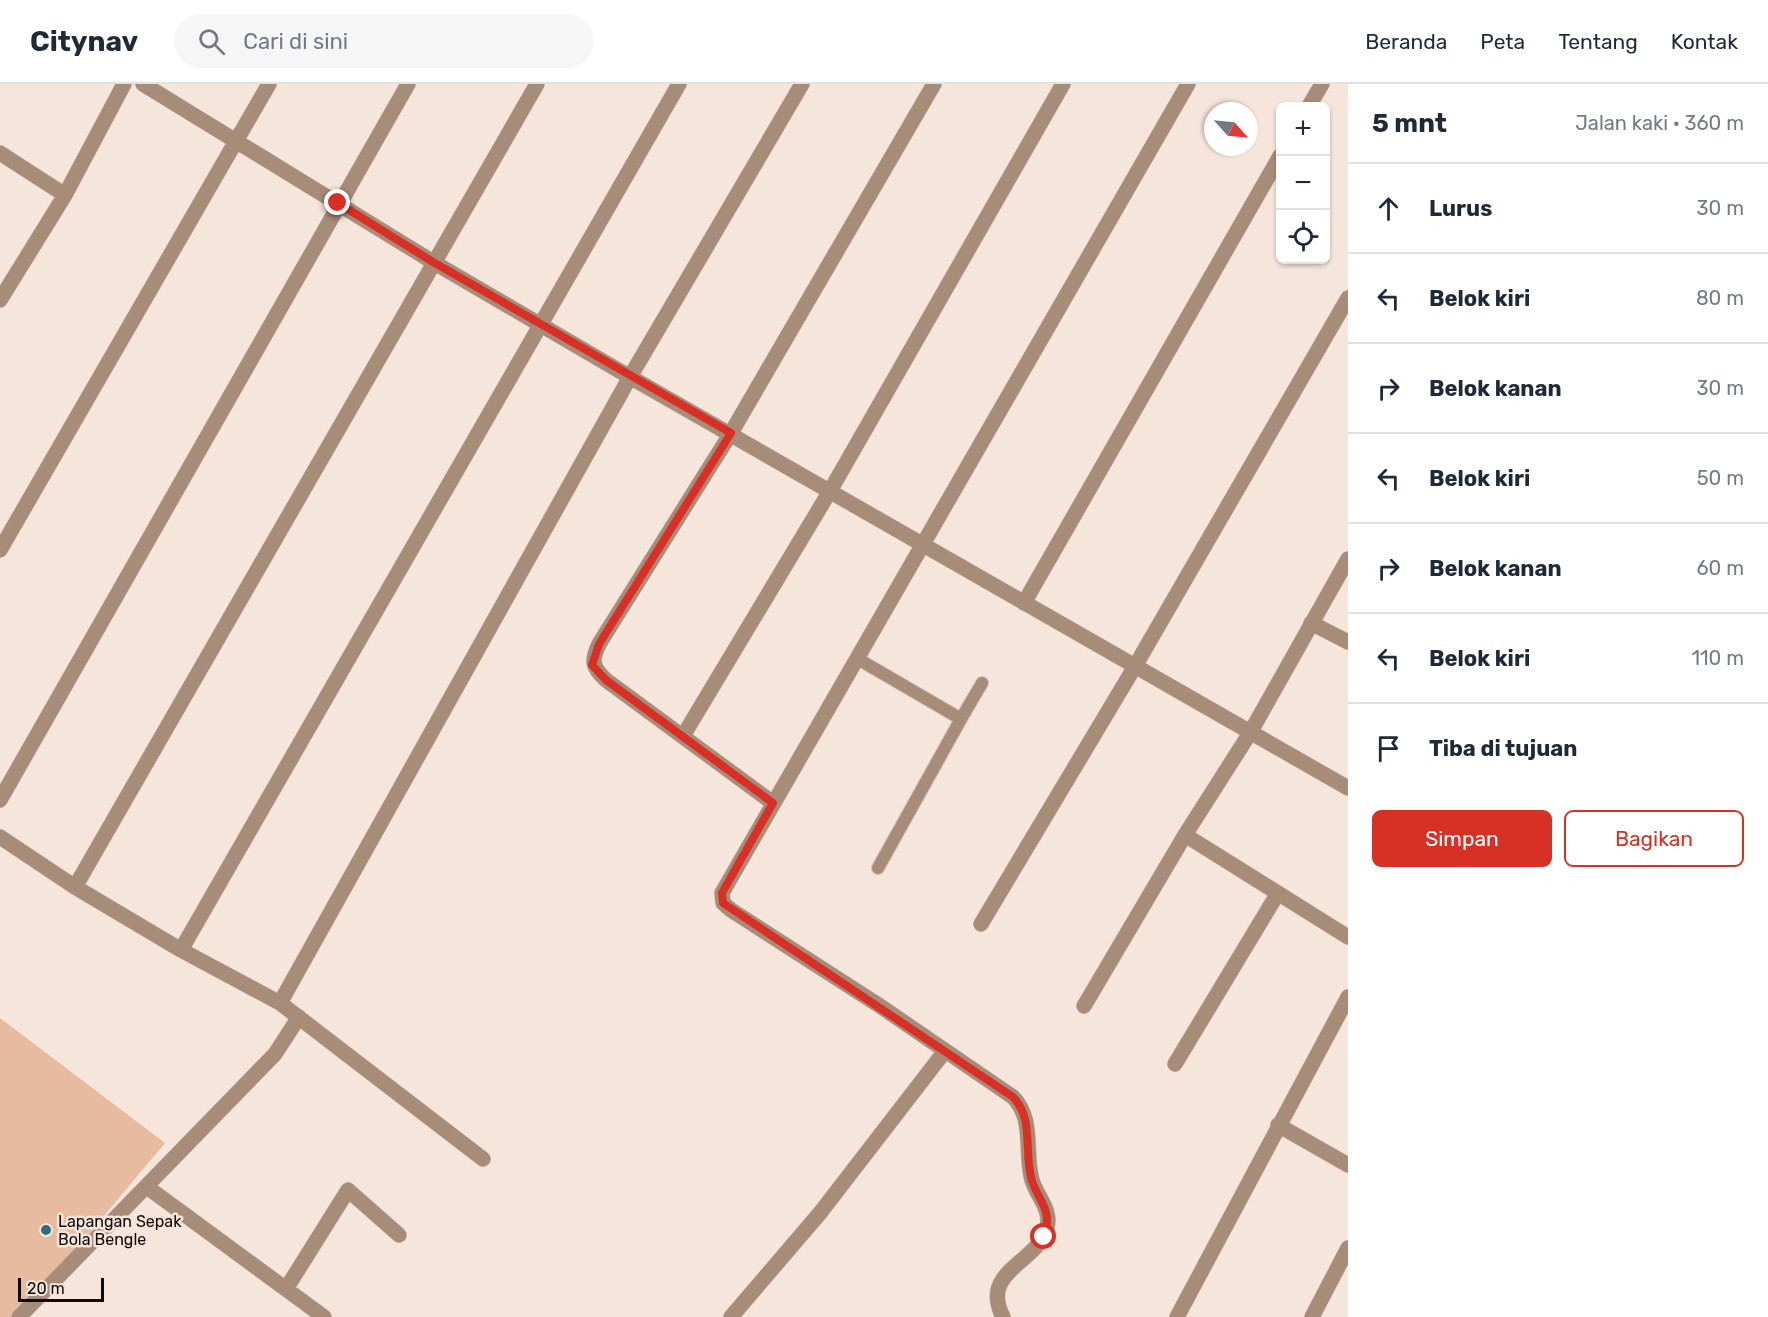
<!DOCTYPE html>
<html lang="id">
<meta charset="utf-8">
<style>
:root{--surface:#fff;--page:#f6f6f7;--text:#1f2937;--muted:#747a83;--line:#e0e1e3;--accent:#d93025}
body{margin:0;font-family:Rubik,sans-serif;background:var(--page);color:var(--text)}
.controls{position:absolute;right:18px;top:18px;display:grid;overflow:hidden;border-radius:9px;box-shadow:0 2px 4px #0004}
.controls button{width:54px;height:54px;display:grid;place-items:center;padding:0;border:0;border-bottom:2px solid var(--line);background:var(--surface);color:var(--text);font:30px sans-serif}
.compass{position:absolute;left:1204px;top:18px;width:54px;height:54px;border-radius:50%;background:var(--surface);box-shadow:0 2px 4px #0004;rotate:117deg}
.scale{position:absolute;left:18px;bottom:15px;width:86px;box-sizing:border-box;padding-left:6px;border:3px solid #100b08;border-top:0;font-size:16px;line-height:21px;white-space:nowrap;color:#100b08;-webkit-text-stroke:4px #f5e5db;paint-order:stroke}
.stop{position:absolute;width:18px;height:18px;margin:-14px;border:4px solid #d93025;border-radius:50%;background:#fff}
.stop.end{background:#d93025;border-color:#fff;box-shadow:0 2px 6px #0008}
.list{margin:0;padding:0;list-style:none}
h2{display:flex;justify-content:space-between;align-items:center;height:78px;margin:0;padding:0 24px;font-size:26px}
h2 small{font-size:20px;font-weight:400;color:var(--muted)}
.list li{display:grid;grid-template-columns:39px 1fr auto;gap:18px;align-items:center;box-sizing:border-box;height:90px;padding:0 24px;border-top:2px solid var(--line)}
.list b{display:block;font-size:22px;white-space:nowrap}
.list em{font-size:20px;font-style:normal;color:var(--muted)}
.actions{display:flex;gap:12px;padding:18px 24px}
.actions a{flex:1;padding:14px 0;border:2px solid var(--accent);border-radius:9px;text-align:center;font-size:21px;color:var(--accent)}
.actions .main{background:var(--accent);color:#fff}
.icon{flex:none;width:33px;height:33px;fill:none;stroke:currentColor;stroke-width:2;stroke-linecap:round;stroke-linejoin:round}
.map{position:relative;flex:none;width:1348px;height:1233px;overflow:hidden}
header{display:flex;align-items:center;gap:36px;box-sizing:border-box;height:84px;padding:0 30px;background:var(--surface);border-bottom:2px solid var(--line)}
header strong{font-size:28px}
nav{display:flex;gap:33px;margin-inline-start:auto;font-size:21px}
.search{width:420px;height:54px;background:var(--page);display:flex;align-items:center;gap:15px;box-sizing:border-box;padding:0 21px;border-radius:33px;color:var(--muted);font-size:22px}
main{display:flex}
aside{flex:1;background:var(--surface)}
.map>svg:first-child{display:block}
.park{fill:#e6bba0}
.lines{fill:none;stroke-linecap:round;stroke-linejoin:round}
.service-casing{stroke:#d0c2b9;stroke-width:14}
.minor-casing{stroke:#d0c2b9;stroke-width:16}
.service{stroke:#a88c7a;stroke-width:12}
.minor{stroke:#a88c7a;stroke-width:15}
.route{stroke:#d93025;stroke-width:8}
.poi-dot{fill:#277178;stroke:#f5e5db;stroke-width:2}
.labels{text-anchor:middle;stroke-width:5;stroke-linejoin:round;paint-order:stroke}
.poi-label{font-size:16px;fill:#100b08;stroke:#f5e5db;text-anchor:start}
</style>
<header>
<strong>Citynav</strong>
<div class="search"><svg class="icon" aria-label="search" viewBox="0 0 24 24"><circle cx="10" cy="10" r="6"/><path d="M15 15l6 6"/></svg>Cari di sini</div>
<nav><a>Beranda</a><a>Peta</a><a>Tentang</a><a>Kontak</a></nav>
</header>
<main>
<div class="map">
<svg width="1348" height="1233" viewBox="0 0 1348 1233">
<rect width="100%" height="100%" fill="#f5e5db"/>
<path class="park" d="M0 934 165 1059 19 1233H0Z"/>
<g class="lines">
<defs>
<path id="service" d="M858 575 961 635 878 784
M961 635 982 599"/>
<path id="minor" d="M143 0 433 178 630 293 1348 704
M1309 22 1322 0
M0 69 65 111
M0 216 65 111 124 0
M0 466 269 0
M1024 519 1280 72
M1311 539 1348 558
M683 652 830 407 1063 0
M0 716 408 0
M773 719 606 596C592 583 591 577 599 560L731 349 934 0
M1185 751 1348 853
M0 753 75 803 181 866 280 919 483 1075
M75 803 537 0
M981 840 1134 584 1348 214
M181 866 679 0
M280 919 630 293 802 0
M1084 922 1185 751 1250 649 1348 475
M1175 980 1278 809
M1278 1041 1348 1081
M147 1103 324 1233
M286 1205 348 1106 399 1151
M19 1233 275 970 299 933
M731 1233 820 1129 945 967
M1003 1233C979 1186 1038 1180 1047 1143 1052 1126 1036 1111 1032 1096 1024 1067 1035 1036 1013 1013L880 922 731 826 723 819 722 809 1188 0
M1177 1233 1348 913
M1312 1233 1348 1164"/>
</defs>
<use href="#service" class="service-casing"/>
<use href="#minor" class="minor-casing"/>
<use href="#service" class="service"/>
<use href="#minor" class="minor"/>
</g>
<g class="lines">
<path class="route" d="M338 119 433 178 731 349 599 560 592 581 606 596 773 719 722 809 723 819 1013 1013C1035 1036 1023 1068 1032 1097 1040 1120 1053 1126 1044 1153"/>
</g>
<circle class="poi-dot" cx="46" cy="1146" r="6"/>
<g class="labels">
<g class="poi-label">
<text x="58" y="1143">Lapangan Sepak<tspan x="58" dy="18">Bola Bengle</tspan></text>
</g>
</g>
</svg>
<div class="controls">
<button>+</button>
<button>−</button>
<button><svg class="icon" aria-label="locate" viewBox="0 0 24 24"><circle cx="12" cy="12" r="6"/><path d="M12 2v4M12 18v4M2 12h4M18 12h4"/></svg></button>
</div>
<svg class="compass" viewBox="-18 -18 36 36"><path d="M0-13l5 13h-10z" fill="#e53935"/><path d="M0 13l5-13h-10z" fill="#747a83"/></svg>
<div class="scale">20 m</div>
<div class="stop" style="left:1044px;top:1153px"></div>
<div class="stop end" style="left:338px;top:119px"></div>
</div>
<aside>
<h2>5 mnt<small>Jalan kaki · 360 m</small></h2>
<ul class="list">
<li><svg class="icon" aria-label="ahead" viewBox="0 0 24 24"><path d="M12 20V5M6 11l6-6 6 6"/></svg><div><b>Lurus</b></div><em>30 m</em></li>
<li><svg class="icon" aria-label="left" viewBox="0 0 24 24"><path d="M17 20v-9H6M10 6l-5 5 5 5"/></svg><div><b>Belok kiri</b></div><em>80 m</em></li>
<li><svg class="icon" aria-label="right" viewBox="0 0 24 24"><path d="M7 20v-9h11M14 6l5 5-5 5"/></svg><div><b>Belok kanan</b></div><em>30 m</em></li>
<li><svg class="icon" aria-label="left" viewBox="0 0 24 24"><path d="M17 20v-9H6M10 6l-5 5 5 5"/></svg><div><b>Belok kiri</b></div><em>50 m</em></li>
<li><svg class="icon" aria-label="right" viewBox="0 0 24 24"><path d="M7 20v-9h11M14 6l5 5-5 5"/></svg><div><b>Belok kanan</b></div><em>60 m</em></li>
<li><svg class="icon" aria-label="left" viewBox="0 0 24 24"><path d="M17 20v-9H6M10 6l-5 5 5 5"/></svg><div><b>Belok kiri</b></div><em>110 m</em></li>
<li><svg class="icon" aria-label="arrive" viewBox="0 0 24 24"><path d="M6 21V4h12l-3 4 3 4H6"/></svg><div><b>Tiba di tujuan</b></div></li>
</ul>
<div class="actions"><a class="main">Simpan</a><a>Bagikan</a></div>
</aside>
</main>
